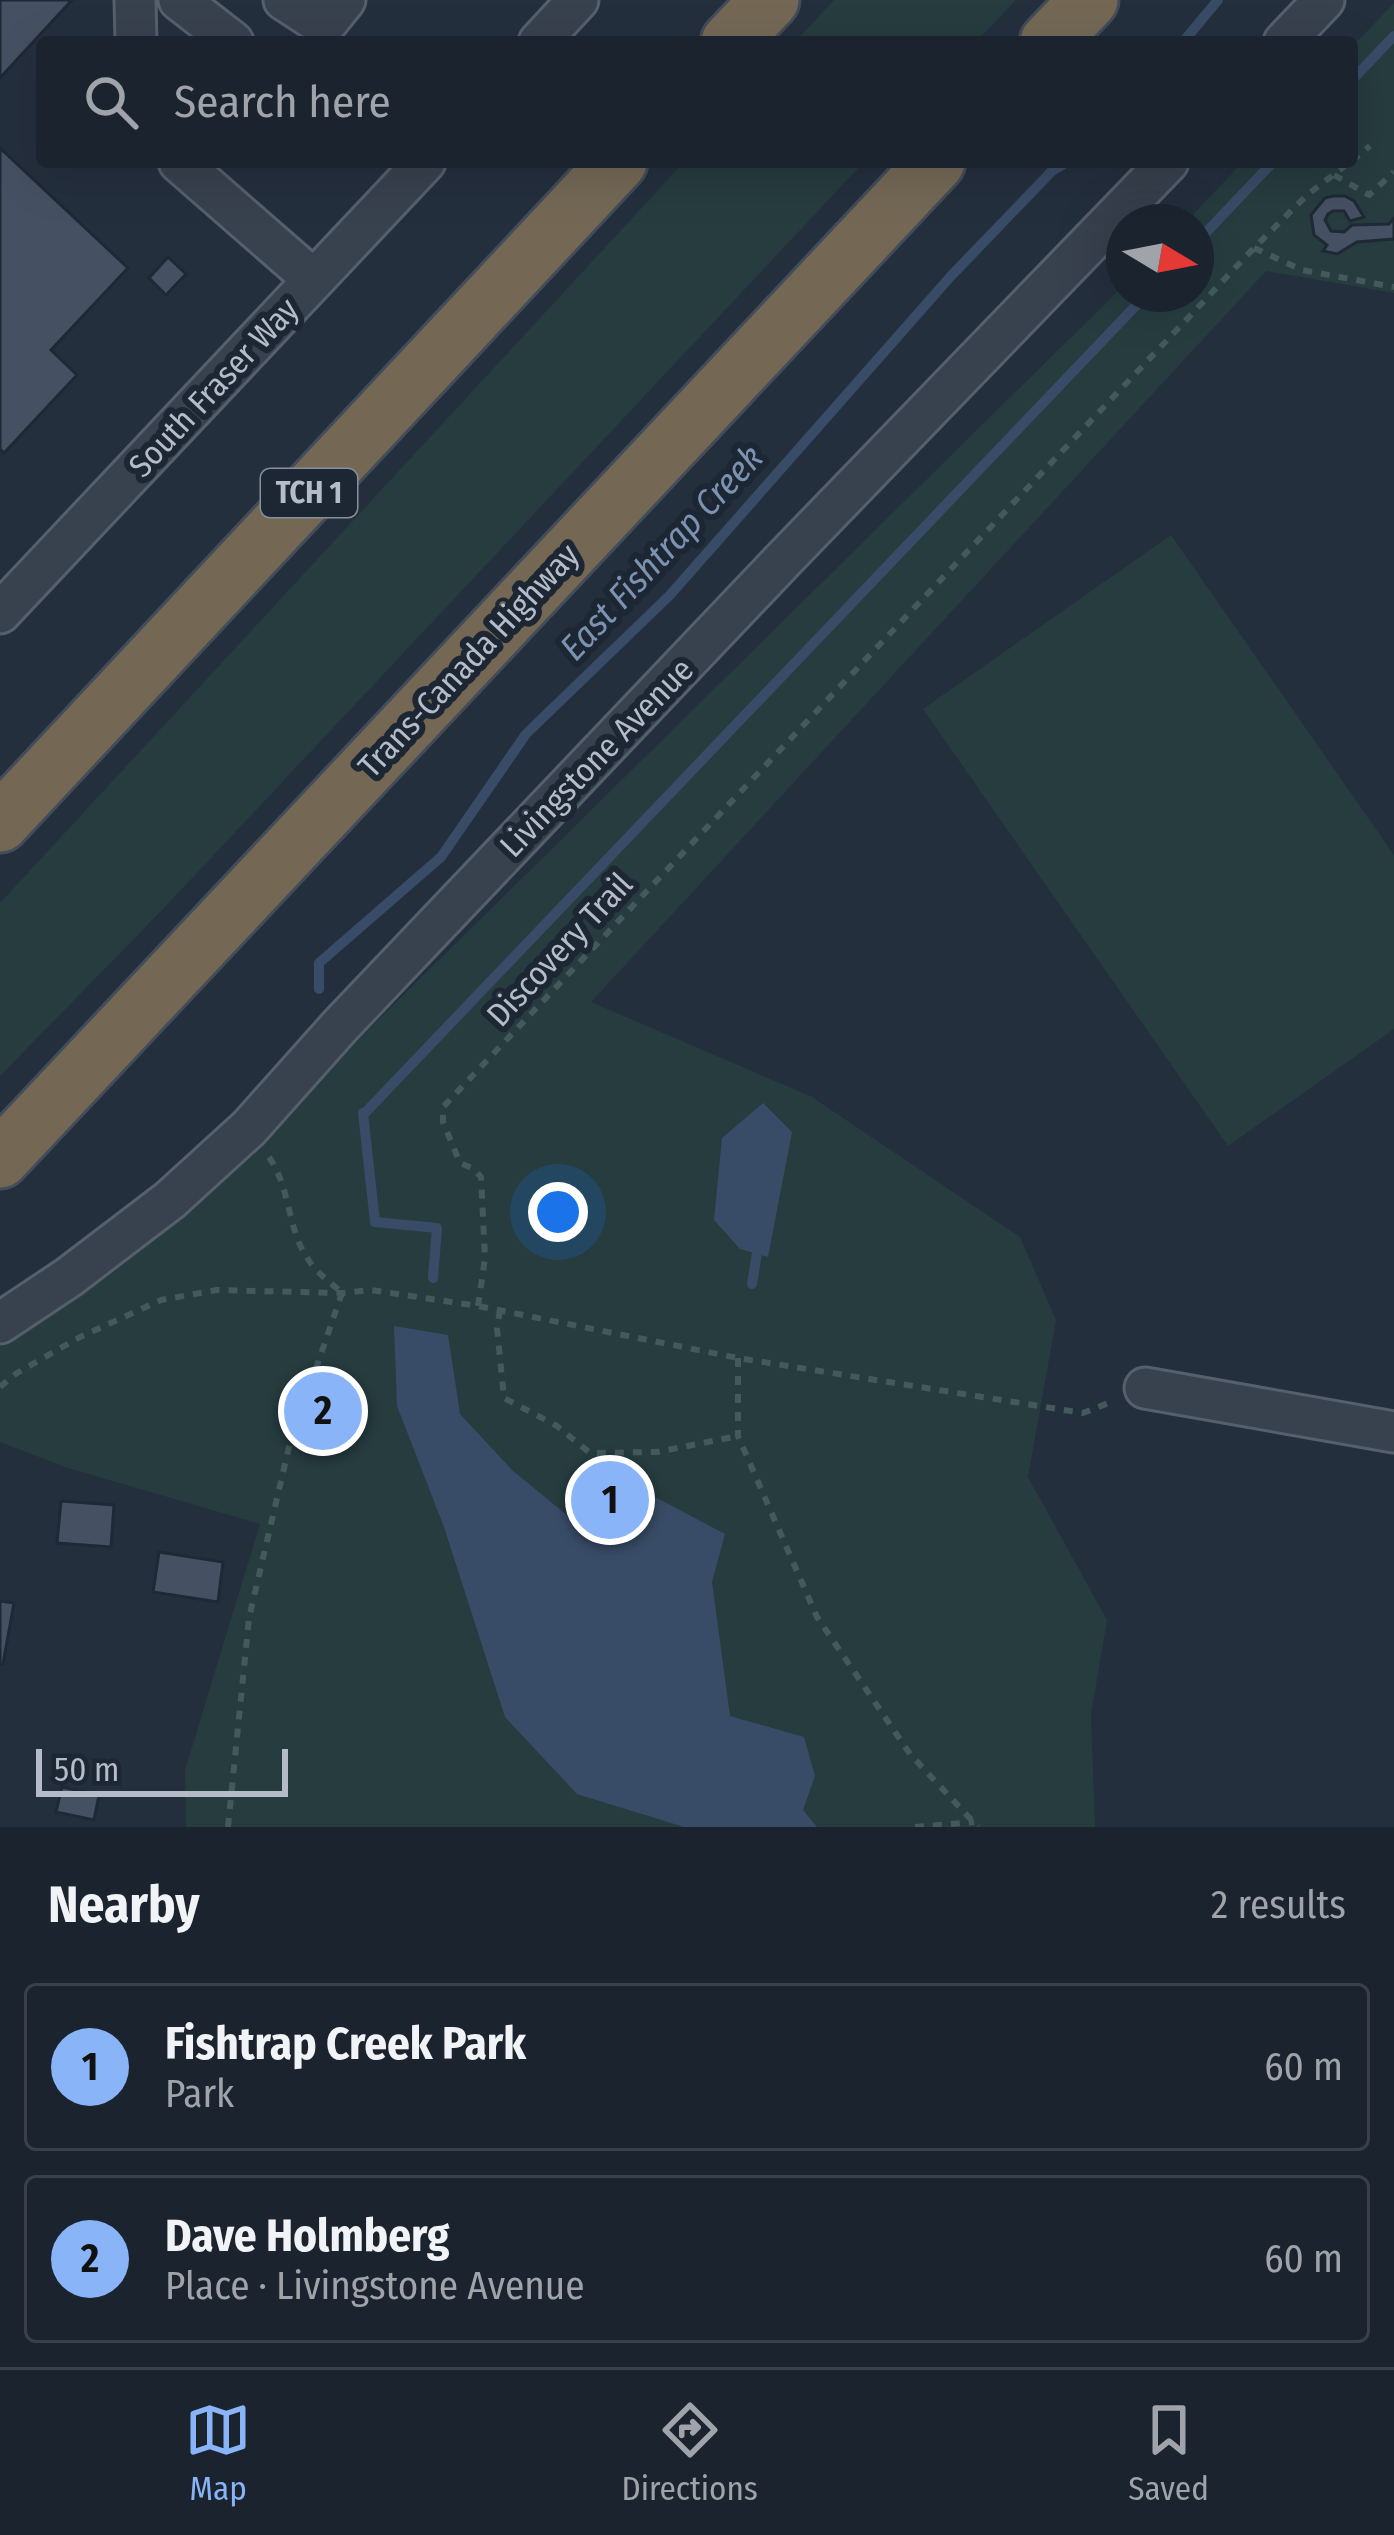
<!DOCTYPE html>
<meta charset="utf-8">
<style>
:root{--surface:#1b232e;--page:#282f3a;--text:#f1f3f6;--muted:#a0a4aa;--line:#39404a;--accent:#8ab4f8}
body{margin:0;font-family:"Fira Sans Condensed",sans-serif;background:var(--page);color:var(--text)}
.compass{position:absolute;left:1106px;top:204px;width:108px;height:108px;border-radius:50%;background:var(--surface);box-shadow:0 12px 48px #0002;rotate:100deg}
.scale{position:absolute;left:36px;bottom:30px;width:252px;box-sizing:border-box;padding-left:12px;border:6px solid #b4bcc9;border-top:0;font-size:33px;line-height:42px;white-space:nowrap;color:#b4bcc9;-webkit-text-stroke:9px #1d2633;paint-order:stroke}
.you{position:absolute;left:558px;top:1212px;width:42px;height:42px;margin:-30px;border:9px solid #fff;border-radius:50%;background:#1a73e8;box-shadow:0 0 0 18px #1a73e833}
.badge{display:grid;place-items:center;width:78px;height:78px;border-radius:50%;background:var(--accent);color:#111;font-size:39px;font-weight:700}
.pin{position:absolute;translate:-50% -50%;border:6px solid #fff;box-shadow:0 3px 12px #0006}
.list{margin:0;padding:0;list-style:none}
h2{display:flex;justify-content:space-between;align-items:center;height:156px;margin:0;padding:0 48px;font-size:51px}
h2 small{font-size:39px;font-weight:400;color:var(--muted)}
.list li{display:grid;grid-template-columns:78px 1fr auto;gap:36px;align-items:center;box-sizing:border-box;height:168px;margin:0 24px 24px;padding:0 24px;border:3px solid var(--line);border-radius:12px}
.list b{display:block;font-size:45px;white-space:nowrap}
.list p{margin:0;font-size:39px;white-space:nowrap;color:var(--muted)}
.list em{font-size:39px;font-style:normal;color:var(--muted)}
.icon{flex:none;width:66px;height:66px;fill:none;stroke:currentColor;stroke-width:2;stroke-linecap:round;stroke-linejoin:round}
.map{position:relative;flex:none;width:1394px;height:1827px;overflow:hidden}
.search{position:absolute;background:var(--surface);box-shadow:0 12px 48px #0002;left:36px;right:36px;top:36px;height:132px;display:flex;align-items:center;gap:30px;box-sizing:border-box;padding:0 42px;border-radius:12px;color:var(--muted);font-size:45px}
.sheet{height:540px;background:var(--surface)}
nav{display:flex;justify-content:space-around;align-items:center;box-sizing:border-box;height:168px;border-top:3px solid var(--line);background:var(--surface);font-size:33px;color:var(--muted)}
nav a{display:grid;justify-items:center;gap:6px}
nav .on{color:var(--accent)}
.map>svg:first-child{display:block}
.green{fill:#263c3f}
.water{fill:#394c67}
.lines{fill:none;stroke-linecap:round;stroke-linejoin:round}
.stream{stroke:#394c67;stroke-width:10}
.building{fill:#455162;stroke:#1f2835;stroke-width:3}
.minor-casing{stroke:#565f6c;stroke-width:45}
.highway-casing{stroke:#434c59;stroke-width:63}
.path{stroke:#44595c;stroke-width:6;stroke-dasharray:9 9;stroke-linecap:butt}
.minor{stroke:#38414e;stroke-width:39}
.highway{stroke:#746855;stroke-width:57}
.labels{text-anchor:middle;stroke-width:12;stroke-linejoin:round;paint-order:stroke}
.shield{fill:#1d2633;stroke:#878f9c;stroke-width:3}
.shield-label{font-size:30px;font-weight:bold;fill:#b4bcc9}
.street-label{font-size:33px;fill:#b4bcc9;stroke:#1d2633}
.water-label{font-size:36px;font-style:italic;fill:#7c92b1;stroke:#1d2633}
</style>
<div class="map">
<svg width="1394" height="1827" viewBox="0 0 1394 1827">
<rect width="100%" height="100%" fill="#242f3e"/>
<path class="green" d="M834 0H1016L976 42H795Z
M1394 3V293L1266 271 591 1002 812 1097 1020 1237 1056 1320 1028 1477 1107 1620 1091 1714 1095 1827H186L185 1770 260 1524 68 1468 0 1442V1335L237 1159 1124 285V294H1196V222H1186L1243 162H1352V47Z
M684 162H864L165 907 0 1076V903Z
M1171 535 1394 855V1029L1228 1146 923 709Z"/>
<path class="water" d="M763 1103 792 1132 768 1257 740 1249 714 1220 722 1138Z
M394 1326 448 1335 460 1414 512 1470 568 1516 638 1488 725 1534 712 1582 730 1716 804 1737 815 1776 803 1810 817 1827H684L577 1794 505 1717 444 1527 397 1406Z"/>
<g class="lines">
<path class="stream" d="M1183 42 1218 0
M1352 80 1394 36
M1196 243 1273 162
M319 989V963L441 857 526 734 670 595 951 276 1052 171 1067 162
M363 1113 375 1222 437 1228 433 1278
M363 1115 1147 294
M752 1284 757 1253"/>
</g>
<path class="building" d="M0 0H72L0 78Z
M0 148 128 268 51 350 77 375 4 453 0 449Z
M1333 196H1345L1354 201 1364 217 1350 221 1344 211H1333L1328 214 1325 220 1331 231 1344 232 1352 225 1389 224 1394 218V239L1357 242 1337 254 1323 251 1327 245 1314 235 1311 215 1325 198Z
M168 257 186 274 166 295 149 278Z
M61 1501 114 1505 111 1547 57 1543Z
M159 1552 223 1562 218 1602 153 1592Z
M0 1601 14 1603 3 1664H0Z
M62 1787 99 1795 94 1820 56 1812Z"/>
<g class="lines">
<defs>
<path id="minor" d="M135 0 136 42
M179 0 233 42
M284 0 324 26 345 0
M539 42 578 0
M1284 42 1324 0
M179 162 314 280
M0 613 425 162
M0 1323 69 1277 170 1200 249 1128 340 1026 786 557 1168 162
M1145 1388 1394 1432"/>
<path id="highway" d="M730 42 770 0
M1049 42 1089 0
M0 823 618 162
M0 1159 936 162"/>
</defs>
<use href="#minor" class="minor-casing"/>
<use href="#highway" class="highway-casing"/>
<path class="path" d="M1352 161 1370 146
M1334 175 1369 195 1394 172
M1254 248 1302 270 1394 287
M269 1157C290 1187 288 1229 306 1256 314 1270 327 1280 340 1291
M478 1306 485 1258 481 1177 474 1169 460 1163 443 1122V1107L1254 248 1307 195 1350 162
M500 1310 497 1328 504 1398 557 1426 590 1453 657 1452 738 1436
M738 1358V1436L817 1617 910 1754 978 1827
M0 1387 17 1373 80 1337 161 1300 217 1290 342 1293 371 1290 478 1306 738 1358 1083 1413 1111 1402
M228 1827 249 1618 289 1447 342 1293
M915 1827 974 1822"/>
<use href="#minor" class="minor"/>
<use href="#highway" class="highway"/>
</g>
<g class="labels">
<rect class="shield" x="261" y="469" width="96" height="48" rx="9"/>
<g class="shield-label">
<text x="309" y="503">TCH 1</text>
</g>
<g class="street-label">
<text transform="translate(213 387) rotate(-47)" y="12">South Fraser Way</text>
<text transform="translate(468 660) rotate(-47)" y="12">Trans-Canada Highway</text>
<text transform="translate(596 757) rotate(-46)" y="12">Livingstone Avenue</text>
<text transform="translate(559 949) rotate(-47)" y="12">Discovery Trail</text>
</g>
<g class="water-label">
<text transform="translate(661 552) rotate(-47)" y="13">East Fishtrap Creek</text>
</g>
</g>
</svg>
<svg class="compass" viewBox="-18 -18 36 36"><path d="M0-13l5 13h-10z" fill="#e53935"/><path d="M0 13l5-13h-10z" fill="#a0a4aa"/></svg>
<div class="scale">50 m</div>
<div class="you"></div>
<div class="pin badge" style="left:610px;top:1500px">1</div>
<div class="pin badge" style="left:323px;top:1411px">2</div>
<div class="search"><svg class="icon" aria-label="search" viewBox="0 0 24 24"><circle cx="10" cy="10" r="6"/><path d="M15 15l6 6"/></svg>Search here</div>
</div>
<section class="sheet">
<h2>Nearby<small>2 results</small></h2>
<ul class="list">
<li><span class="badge">1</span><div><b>Fishtrap Creek Park</b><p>Park</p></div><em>60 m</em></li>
<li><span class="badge">2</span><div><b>Dave Holmberg</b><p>Place · Livingstone Avenue</p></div><em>60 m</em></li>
</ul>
</section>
<nav>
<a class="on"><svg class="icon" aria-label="map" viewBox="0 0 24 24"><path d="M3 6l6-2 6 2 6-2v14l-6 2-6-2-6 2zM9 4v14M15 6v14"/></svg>Map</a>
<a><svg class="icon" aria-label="directions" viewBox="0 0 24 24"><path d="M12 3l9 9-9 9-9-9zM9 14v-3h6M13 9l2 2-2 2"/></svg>Directions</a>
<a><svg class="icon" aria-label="saved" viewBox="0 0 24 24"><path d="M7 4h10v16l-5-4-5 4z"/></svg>Saved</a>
</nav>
